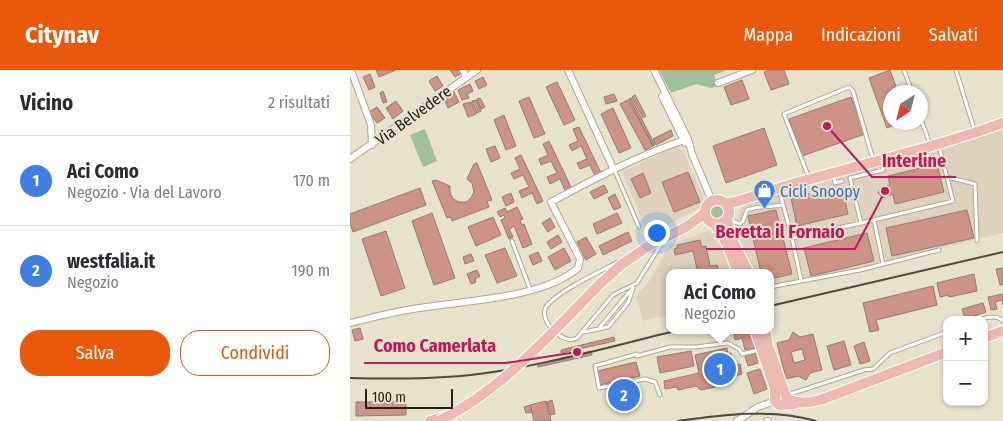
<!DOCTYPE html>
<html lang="it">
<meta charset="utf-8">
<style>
:root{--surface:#fff;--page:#f7f7f7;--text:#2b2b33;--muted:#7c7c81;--line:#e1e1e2;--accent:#ea580c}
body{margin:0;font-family:"Fira Sans Condensed",sans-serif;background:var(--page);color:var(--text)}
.controls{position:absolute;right:15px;bottom:15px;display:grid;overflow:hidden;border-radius:10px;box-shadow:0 1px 4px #0004}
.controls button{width:45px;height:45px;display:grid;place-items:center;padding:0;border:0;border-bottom:1px solid var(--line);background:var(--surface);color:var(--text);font:25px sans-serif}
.compass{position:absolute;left:533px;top:15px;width:45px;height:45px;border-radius:50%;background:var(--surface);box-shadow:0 1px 4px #0004;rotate:216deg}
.scale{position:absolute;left:15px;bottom:12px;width:88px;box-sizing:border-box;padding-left:5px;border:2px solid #23221a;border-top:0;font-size:14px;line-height:18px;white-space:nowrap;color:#23221a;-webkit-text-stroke:4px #e6e2cc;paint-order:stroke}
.you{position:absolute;left:306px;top:162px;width:18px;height:18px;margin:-12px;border:4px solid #fff;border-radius:50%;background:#1a73e8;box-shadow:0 0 0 8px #1a73e833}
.badge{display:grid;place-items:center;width:32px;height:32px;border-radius:50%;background:var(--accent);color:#fff;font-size:16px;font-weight:700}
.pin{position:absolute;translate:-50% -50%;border:2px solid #fff;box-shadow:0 1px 5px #0006}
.popup{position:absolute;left:316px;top:199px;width:108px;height:65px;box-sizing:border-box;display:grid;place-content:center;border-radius:10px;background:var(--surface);filter:drop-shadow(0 1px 4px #0005);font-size:16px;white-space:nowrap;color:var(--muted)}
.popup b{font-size:19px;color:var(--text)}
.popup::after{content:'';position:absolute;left:50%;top:100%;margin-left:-10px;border:10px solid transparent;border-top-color:var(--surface)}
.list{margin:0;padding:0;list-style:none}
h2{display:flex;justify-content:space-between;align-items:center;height:65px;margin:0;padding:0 20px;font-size:21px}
h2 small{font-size:16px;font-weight:400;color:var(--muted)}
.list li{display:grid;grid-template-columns:32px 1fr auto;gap:15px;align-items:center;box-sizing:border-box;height:90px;padding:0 20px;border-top:1px solid var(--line)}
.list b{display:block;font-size:19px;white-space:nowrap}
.list p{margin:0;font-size:16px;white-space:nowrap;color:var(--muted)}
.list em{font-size:16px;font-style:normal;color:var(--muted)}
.actions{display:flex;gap:10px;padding:15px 20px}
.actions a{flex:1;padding:11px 0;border:1px solid var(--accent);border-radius:20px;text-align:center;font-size:18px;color:var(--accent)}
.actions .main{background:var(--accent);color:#fff}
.map{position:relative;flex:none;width:653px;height:351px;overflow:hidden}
header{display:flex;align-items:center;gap:30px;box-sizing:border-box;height:70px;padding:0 25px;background:var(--accent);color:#fff}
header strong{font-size:24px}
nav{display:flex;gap:28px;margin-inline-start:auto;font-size:18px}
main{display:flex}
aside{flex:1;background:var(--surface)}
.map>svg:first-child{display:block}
.industrial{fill:#ded2bf}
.green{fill:#a1be9d}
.building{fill:#cd9387;stroke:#917b76;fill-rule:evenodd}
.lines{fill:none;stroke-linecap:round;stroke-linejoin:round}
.service-casing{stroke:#aaa692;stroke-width:5}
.minor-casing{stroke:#aaa692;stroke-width:8}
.primary-casing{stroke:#fff;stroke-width:12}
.service{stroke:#fff;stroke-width:3}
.minor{stroke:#fff;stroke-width:6}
.primary{stroke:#ecbab2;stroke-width:10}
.rail{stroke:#4d4b40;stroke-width:2}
.primary-bridge-casing{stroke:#fff;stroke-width:12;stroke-linecap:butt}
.primary-bridge{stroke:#ecbab2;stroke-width:10}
.labels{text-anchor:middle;stroke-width:4;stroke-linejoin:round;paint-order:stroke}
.street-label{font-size:16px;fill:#23221a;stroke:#e6e2cc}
.shop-label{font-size:16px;fill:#366cbe;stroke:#e6e2cc;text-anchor:start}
.leader{fill:none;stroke:#c2185b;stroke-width:2}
.callout-dot{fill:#c2185b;stroke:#e6e2cc;stroke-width:2}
.callout-label{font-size:18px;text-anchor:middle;font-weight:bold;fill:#c2185b;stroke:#e6e2cc;stroke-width:4;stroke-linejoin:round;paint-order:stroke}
</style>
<header>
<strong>Citynav</strong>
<nav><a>Mappa</a><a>Indicazioni</a><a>Salvati</a></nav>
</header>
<main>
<aside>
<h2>Vicino<small>2 risultati</small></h2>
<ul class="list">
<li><span class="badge" style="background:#3f7fe0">1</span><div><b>Aci Como</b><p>Negozio · Via del Lavoro</p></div><em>170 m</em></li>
<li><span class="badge" style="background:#3f7fe0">2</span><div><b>westfalia.it</b><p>Negozio</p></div><em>190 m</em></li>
</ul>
<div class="actions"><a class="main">Salva</a><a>Condividi</a></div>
</aside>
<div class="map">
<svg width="653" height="351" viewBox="0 0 653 351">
<rect width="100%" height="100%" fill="#e6e2cc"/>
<path class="industrial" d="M653 59V163L420 219V203H403L384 156 392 137 399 131 430 121 587 81Z
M327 77 333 81 354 128 352 135 349 139 298 164 272 102 323 78Z
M356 162 367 165 382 203H320V245L293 251 286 226 298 213 320 175Z"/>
<path class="green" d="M309 0H377L364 5 368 16 361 18 346 14 321 23Z
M75 59 87 91 73 97 60 65Z
M360 142a7 7 0 1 1 14 0a7 7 0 1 1-14 0Z"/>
<path class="building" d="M26 0H46L29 7Z
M100 0H110L112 3 105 7Z
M419 0H434L439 14 421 20 414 2Z
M540 0 548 22H540V52H552L537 58 519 8Z
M20 4 25 17 19 20 13 7Z
M87 6 93 16 85 21 79 11Z
M133 7 137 15 129 19 125 11Z
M392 10 399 29 381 35 374 17Z
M207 12 225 50 214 55 196 17Z
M120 14 123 21 117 24 119 28 112 30 108 20Z
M33 21 37 32 33 33 30 23Z
M104 22 109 32 98 38 93 27Z
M264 24 267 31 256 34 254 27Z
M285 25 296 46 293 48 282 27Z
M179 27 195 64 184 68 169 31Z
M501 27 515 64 452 86 439 49Z
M130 28 135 37 131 39 127 29Z
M281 28 305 75 303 76 279 29Z
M126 30 131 41 127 43 122 31Z
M278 30 303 76 295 80 270 34Z
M46 31 53 41 43 49 36 38Z
M121 32 126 44 118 47 113 34Z
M27 37 35 48 27 53 19 42Z
M263 38 281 78 269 83 251 44Z
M154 45 166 76 156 80 144 50Z
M229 57 251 103 245 106 240 95 230 99 227 93 237 89 231 76 222 81 219 75 228 71 223 59Z
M414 58 427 95 376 113 363 76Z
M321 60 323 66 306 75 303 69Z
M199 71 221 117 215 120 210 109 200 114 197 107 207 103 201 91 191 95 189 89 198 85 193 74Z
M145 76 150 88 141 92 136 79Z
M171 85 193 131 187 134 182 123 172 128 169 121 179 117 173 105 164 109 161 103 170 99 165 88Z
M127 93 142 130 137 131 139 137 102 151 101 147 97 148 82 111 86 110 100 116V123L103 129 109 132H116L121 128 124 122 122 113 117 109 124 94Z
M587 94 594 122 545 134 543 124 533 128 528 123 531 117 540 115 538 106Z
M338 102 350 132 324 142 312 112Z
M293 103 301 123 290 128 281 109Z
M254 115 258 122 244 129 240 122Z
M492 117 498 144 447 156 441 128Z
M70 118 76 135 3 162 0 154V144Z
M161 123 164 132 156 136 152 127Z
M265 124 271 137 264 140 258 128Z
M167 137 173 149 170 150 172 155 174 154 182 174 173 178 164 156 159 159 163 167 159 169 151 150 155 148 154 145 150 147 147 142 155 138 157 142Z
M426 140 442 204 420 209V203H411L398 146Z
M617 140 624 168 542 186 536 158Z
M82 143 105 208 84 215 62 151Z
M267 143 272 153 247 164 243 154Z
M143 147 151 165 126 176 118 157Z
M200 148 205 157 198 162 192 153Z
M36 161 55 218 31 226 12 169Z
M278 162 282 171 253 185 249 176Z
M517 163 524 191 461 206 454 178Z
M208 165 212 172 201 179 197 172Z
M236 167 246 184 236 190 227 172Z
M350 170 352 177 356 176 360 196 367 195 369 203H331L347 199 343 181 325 185 324 179 327 178V175Z
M155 178 167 206 147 213 135 185Z
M214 178 221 191 205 200 198 187Z
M188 182 192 191 183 195 179 186Z
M121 184 124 191 115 194 113 187Z
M653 198V214L650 215 646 199Z
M127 200 130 206 125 209 126 212 121 214 117 204Z
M624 204 627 221 599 227V225L590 227 587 213Z
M583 216 587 235 526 250 529 260 520 262 513 233Z
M653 224V235L652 230 645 232 647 239 641 240 638 227Z
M633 233 636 242 615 249 612 239Z
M10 258 13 269 5 271 2 260Z
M401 260 405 278 395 280 392 268 385 270 384 264Z
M443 262 450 267 463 264 472 300 460 303 456 310 448 306 436 309 427 273 439 270ZM452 279 455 290 444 293 441 282Z
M264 267 265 271 211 283V280Z
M494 271 501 295 484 300 477 276Z
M514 272 520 291 510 294 504 276Z
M377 278 378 284 381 283 384 295 390 294 392 304 367 310 368 315 365 316V317L351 320 346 316 328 320 327 317 315 319 314 311 349 303 345 285Z
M241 281 242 285 188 297 187 294Z
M341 281 344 296 310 303 307 287Z
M405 283 408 293 398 296 395 286Z
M286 292 290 306 250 315 247 301Z
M410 299 417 319 404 324 397 303Z
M281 317 284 328 266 332 263 321Z
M202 330 205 344 200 345 197 332Z
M196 331 201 351H184L180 335Z
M6 332H56V345L6 346Z
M180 335 182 342 176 343 174 337Z"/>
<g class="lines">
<defs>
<path id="service" d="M554 0 562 22
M606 0 625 62
M570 47 580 74
M531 93 533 100 500 108 511 153 603 131 589 76
M264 99 289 157
M484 106 485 113 492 111
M597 107 625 114 627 171
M459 108 434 44 499 17 503 21 523 89
M429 119 442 168 511 153
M380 150 390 154 393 151 397 140C409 136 420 137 433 135
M524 150 533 194
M442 168 451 210
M162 171 180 219
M268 192C251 201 206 222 196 237 188 250 213 276 227 268L263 225 287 213 312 173
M420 217 510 200 589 180
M629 250C636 247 647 245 653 251
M250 257 281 220
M234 262 258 257 278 233 283 218
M310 325 305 312 295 309 249 318 245 296 287 284V286L320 277H346L378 273 389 279 392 284 409 280
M437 325 514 300 523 299 540 283 597 262"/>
<path id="minor" d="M1 0 21 55 22 75
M113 0 116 7
M218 0 263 98
M304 0 338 69 342 84 362 131
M368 13 402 0
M312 26 335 73
M0 89 127 0
M0 253C21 248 42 242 63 239 109 231 193 229 228 198L230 189 201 132C244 109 287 86 334 70
M387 351 408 337 425 331
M417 351H418"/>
<path id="primary" d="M355 142a12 12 0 1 1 24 0a12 12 0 1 1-24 0Z
M376 134C400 129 423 119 446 113 515 94 586 77 653 53
M377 148 381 168 399 203
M365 154 377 174 388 203
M251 213 271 195 300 175 336 157 355 143
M405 260 425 319V331L429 335 445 334
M415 260 418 276 437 329
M634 268 653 261
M437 329C450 334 460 333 473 329L597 282
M80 351 97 346"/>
</defs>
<use href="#service" class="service-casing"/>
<use href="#minor" class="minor-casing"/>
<use href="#primary" class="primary-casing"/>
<use href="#service" class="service"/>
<use href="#minor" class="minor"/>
<use href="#primary" class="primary"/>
<path class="rail" d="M420 236 653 182
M0 308C37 309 74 309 111 306 183 299 258 277 329 260
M328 351C372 345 422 338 466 351"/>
<defs>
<path id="primary-bridge" d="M89 351C154 319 201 263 251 213"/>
</defs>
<use href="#primary-bridge" class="primary-bridge-casing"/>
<use href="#primary-bridge" class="primary-bridge"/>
</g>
<defs>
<symbol id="shop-pin" viewBox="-11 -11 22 30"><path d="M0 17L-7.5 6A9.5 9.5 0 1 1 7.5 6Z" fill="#3f7fe0" stroke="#e6e2cc"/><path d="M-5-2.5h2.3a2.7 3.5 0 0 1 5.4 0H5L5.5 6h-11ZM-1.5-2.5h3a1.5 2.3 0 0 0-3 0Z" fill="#fff"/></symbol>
</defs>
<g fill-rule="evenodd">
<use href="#shop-pin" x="402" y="108" width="25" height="34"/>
</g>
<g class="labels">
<g class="street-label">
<text transform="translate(63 45) rotate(-36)" y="6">Via Belvedere</text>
</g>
<g class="shop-label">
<text x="430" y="127">Cicli Snoopy</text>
</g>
</g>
<path class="leader" d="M477 56L522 107H606M535 121L505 179H356M227 282L156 293H14"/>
<g class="callout-dot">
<circle cx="477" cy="56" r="5"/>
<circle cx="535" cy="121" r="5"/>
<circle cx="227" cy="282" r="5"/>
</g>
<g class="callout-label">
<text x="564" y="97">Interline</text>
<text x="430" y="168">Beretta il Fornaio</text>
<text x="85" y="282">Como Camerlata</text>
</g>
</svg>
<div class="controls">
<button>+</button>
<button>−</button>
</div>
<svg class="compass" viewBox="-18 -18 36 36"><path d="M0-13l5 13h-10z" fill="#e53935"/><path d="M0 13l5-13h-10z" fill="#7c7c81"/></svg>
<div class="scale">100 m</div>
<div class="you"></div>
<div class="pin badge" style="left:370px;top:299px;background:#3f7fe0">1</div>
<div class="popup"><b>Aci Como</b>Negozio</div>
<div class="pin badge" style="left:274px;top:325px;background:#3f7fe0">2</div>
</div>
</main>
